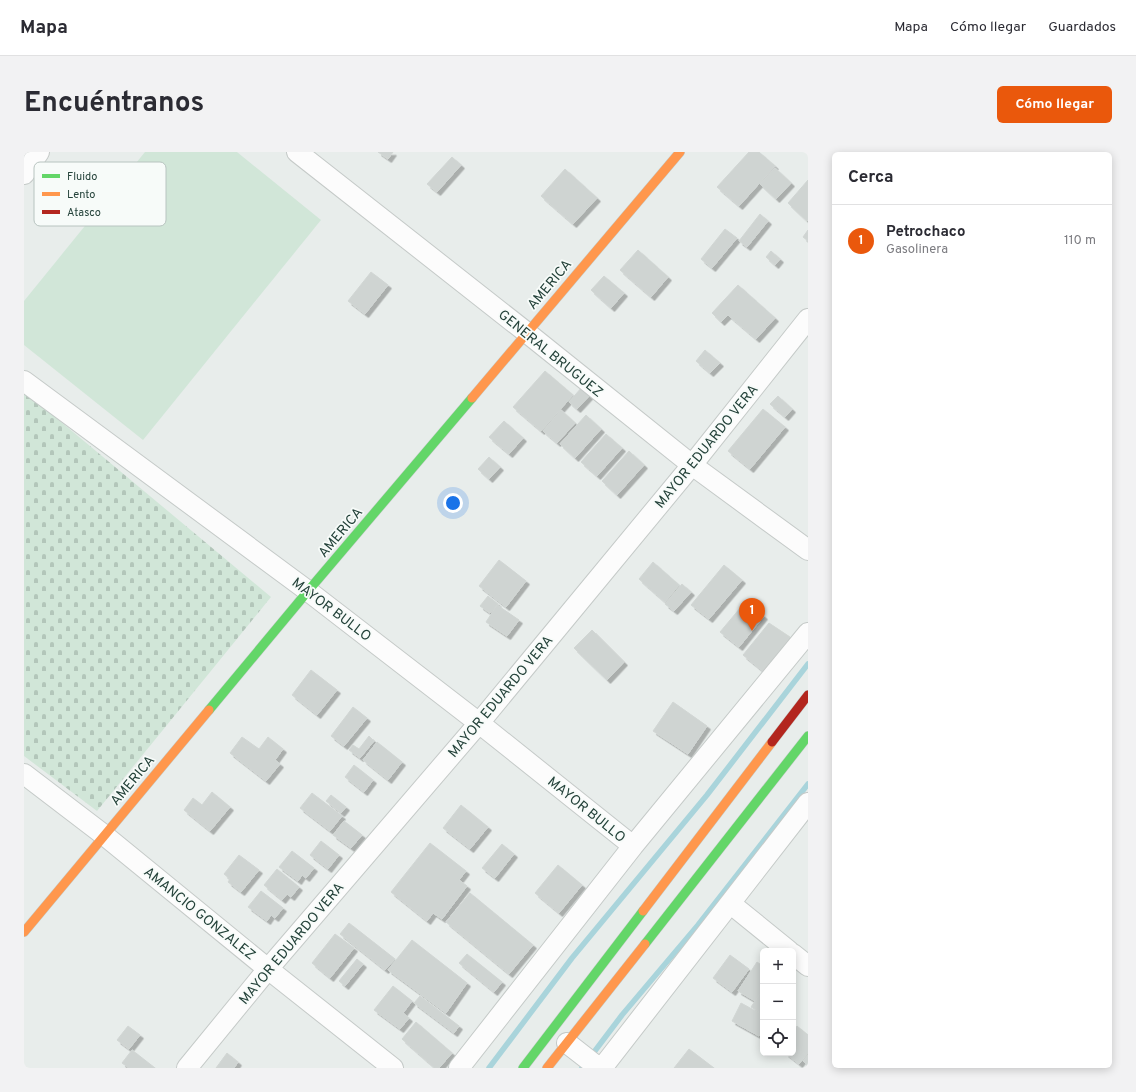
<!DOCTYPE html>
<html lang="es">
<meta charset="utf-8">
<style>
:root{--surface:#fff;--page:#f2f2f3;--text:#2b2b33;--muted:#7c7c81;--line:#e1e1e2;--accent:#ea580c}
body{margin:0;font-family:Overpass,sans-serif;background:var(--page);color:var(--text)}
.controls{position:absolute;right:12px;bottom:12px;display:grid;overflow:hidden;border-radius:6px;box-shadow:0 2px 10px #0003}
.controls button{width:36px;height:36px;display:grid;place-items:center;padding:0;border:0;border-bottom:1px solid var(--line);background:var(--surface);color:var(--text);font:20px sans-serif}
.you{position:absolute;left:429px;top:351px;width:14px;height:14px;margin:-10px;border:3px solid #fff;border-radius:50%;background:#1a73e8;box-shadow:0 0 0 6px #1a73e833}
.badge{display:grid;place-items:center;width:26px;height:26px;border-radius:50%;background:var(--accent);color:#fff;font-size:13px;font-weight:700}
.pin{position:absolute;translate:-50% -33px;filter:drop-shadow(0 1px 2px #0008)}
.pin::after{content:'';position:absolute;top:21px;width:14px;height:12px;background:inherit;clip-path:polygon(0 0,100% 0,50% 100%)}
.list{margin:0;padding:0;list-style:none}
h2{display:flex;justify-content:space-between;align-items:center;height:52px;margin:0;padding:0 16px;font-size:17px}
h2 small{font-size:13px;font-weight:400;color:var(--muted)}
.list li{display:grid;grid-template-columns:26px 1fr auto;gap:12px;align-items:center;box-sizing:border-box;height:72px;padding:0 16px;border-top:1px solid var(--line)}
.list b{display:block;font-size:15px;white-space:nowrap}
.list p{margin:0;font-size:13px;white-space:nowrap;color:var(--muted)}
.list em{font-size:13px;font-style:normal;color:var(--muted)}
.icon{flex:none;width:22px;height:22px;fill:none;stroke:currentColor;stroke-width:2;stroke-linecap:round;stroke-linejoin:round}
.map{position:relative;flex:none;width:784px;height:916px;overflow:hidden;border-radius:6px}
header{display:flex;align-items:center;gap:24px;box-sizing:border-box;height:56px;padding:0 20px;background:var(--surface);border-bottom:1px solid var(--line)}
header strong{font-size:19px}
nav{display:flex;gap:22px;margin-inline-start:auto;font-size:14px}
.intro{display:flex;align-items:center;justify-content:space-between;box-sizing:border-box;height:96px;padding:0 24px}
h1{margin:0;font-size:28px}
.button{padding:10px 18px;border-radius:6px;background:var(--accent);color:#fff;font-size:14px;font-weight:700}
main{display:flex;gap:24px;padding:0 24px}
aside{flex:1;background:var(--surface);border-radius:6px;box-shadow:0 2px 10px #0003}
.map>svg:first-child{display:block}
.cemetery{fill:url(#cemetery-stones)}
.garden{fill:#d1e6d8}
.lines{fill:none;stroke-linecap:round;stroke-linejoin:round}
.stream{stroke:#a9d4db;stroke-width:5.5}
.building{fill:#cfd4d2;stroke:#d1d6d4;filter:url(#shadow)}
.street-casing{stroke:#c5cac8;stroke-width:22}
.fast-casing{stroke:#c3cbc8;stroke-width:10}
.slow-casing{stroke:#c3cbc8;stroke-width:10}
.jam-casing{stroke:#c3cbc8;stroke-width:10}
.street{stroke:#fcfcfc;stroke-width:20}
.fast{stroke:#63d668;stroke-width:9}
.slow{stroke:#ff974d;stroke-width:9}
.jam{stroke:#b3261e;stroke-width:9}
.labels{text-anchor:middle;stroke-width:3.5;stroke-linejoin:round;paint-order:stroke}
.street-label{font-size:14px;fill:#24423a;stroke:#f7fbf9}
.key{fill:#f7fbf9;stroke:#b8c4c0;stroke-width:1}
.key-label{font-size:11px;fill:#24423a}
</style>
<header>
<strong>Mapa</strong>
<nav><a>Mapa</a><a>Cómo llegar</a><a>Guardados</a></nav>
</header>
<div class="intro"><h1>Encuéntranos</h1><a class="button">Cómo llegar</a></div>
<main>
<div class="map">
<svg width="784" height="916" viewBox="0 0 784 916">
<defs>
<pattern id="cemetery-stones" width="16" height="16" patternUnits="userSpaceOnUse"><rect width="16" height="16" fill="#d1e6d8"/><path d="M2 7V4a2 2 0 0 1 4 0v3zM10 15v-3a2 2 0 0 1 4 0v3z" fill="#b3c6ba"/></pattern>
<filter id="shadow"><feDropShadow dx="3.5" dy="3.5" stdDeviation="0" flood-color="#0004"/></filter>
</defs>
<rect width="100%" height="100%" fill="#e8edeb"/>
<path class="cemetery" d="M0 239 247 445 73 659 0 604Z"/>
<path class="garden" d="M121 0H213L297 68 119 288 0 193V149Z"/>
<g class="lines">
<path class="stream" d="M465 916 548 806 683 643 784 512
M558 916 598 863 674 773 784 632"/>
</g>
<path class="building" d="M354 0H369L364 7Z
M725 0H735L751 14 715 54 693 35Z
M428 5 437 13 413 40 403 32Z
M751 16 767 31 752 47 736 32Z
M541 17 573 46 549 72 517 44Z
M784 28V68L783 69 764 51Z
M736 62 744 69 723 95 715 89Z
M701 77 713 86 688 116 677 107Z
M784 78V89L779 85Z
M614 98 644 125 627 145 596 118Z
M747 99 756 107 751 113 742 105Z
M347 120 364 133 341 162 324 149Z
M580 124 600 141 587 156 567 138Z
M714 133 751 166 732 187 704 163 697 170 688 161Z
M681 198 696 211 686 221 672 209Z
M521 219 549 243 517 279 489 255Z
M558 235 566 243 553 257 545 250Z
M754 244 768 257 761 265 746 252Z
M739 257 761 275 726 317 704 299Z
M537 258 551 271 533 291 519 279Z
M562 263 577 277 551 306 536 292Z
M480 269 499 286 485 302 465 285Z
M582 282 598 296 573 324 557 310Z
M605 299 620 313 593 343 578 329Z
M465 305 476 315 465 327 454 317Z
M475 408 502 429 482 455 455 434Z
M629 410 655 433 641 450 615 427Z
M700 413 718 428 685 467 667 453Z
M658 432 667 440 650 459 641 452Z
M464 444 474 452 466 461 456 454Z
M722 449 740 464 715 495 696 480Z
M473 453 495 468 483 484 462 470Z
M745 471 766 485 740 520 719 503Z
M568 478 600 510 583 528 550 496Z
M287 518 313 538 293 563 268 543Z
M649 550 683 574 664 602 629 579Z
M329 555 343 566 320 594 307 584Z
M345 584 350 589 336 606 325 598 329 593 335 597Z
M218 585 235 597 244 585 259 597 251 608 256 612 242 629 206 601Z
M353 590 378 610 364 628 339 608Z
M330 613 349 628 340 640 321 625Z
M188 640 206 655 186 679 160 658 169 646 178 653Z
M288 641 318 664 306 679 276 656Z
M307 643 322 655 317 661 302 649Z
M437 653 464 675 446 697 419 676Z
M320 669 338 683 327 696 309 683Z
M297 689 315 703 304 717 286 703Z
M406 691 442 719 435 728 443 734 418 767 409 761 403 769 367 740Z
M478 692 490 702 471 726 458 716Z
M268 699 290 716 282 726 278 723 274 729 255 715Z
M215 703 235 718 217 740 204 730 206 727 200 722Z
M534 713 558 733 535 761 511 741Z
M253 717 275 735 267 745 263 742 258 748 240 733Z
M237 739 259 756 251 766 247 763 243 769 224 755Z
M446 741 509 793 485 822 422 770Z
M325 771 371 807 361 818 316 782Z
M311 782 330 796 306 826 288 811Z
M388 788 443 831 422 861 364 818Z
M443 802 478 830 470 840 435 811Z
M706 803 725 817 708 840 689 826Z
M333 807 339 812 321 834 315 829Z
M733 810 739 814V837L731 849 714 839Z
M369 834 388 849 379 861 385 866 376 877 350 858Z
M739 837V862L727 855Z
M396 844 435 874 430 881 390 851Z
M717 851 739 863V878L735 884 708 869Z
M392 870 428 901 415 916H411L378 887Z
M104 874 116 883 105 897 93 888Z
M773 874 784 883V901L775 912 761 901H769V880Z
M665 897 690 916H650Z
M108 898 131 916H105L98 911Z
M203 901 214 910 210 916H192Z
M784 903V913L779 909Z"/>
<g class="lines">
<defs>
<path id="street" d="M273 0 502 180 668 313 784 398
M0 22 15 0
M0 229 284 439 455 571 609 694
M0 622 80 683 244 817 369 916
M707 752 765 799
M769 802 784 814
M543 891 575 916
M163 916 244 817 455 571 668 313 784 167
M435 916 609 694 784 481
M578 916 784 651"/>
<path id="fast" d="M185 558 284 439 448 246
M621 792 784 584
M499 916 619 759"/>
<path id="slow" d="M448 246 656 0
M619 759 748 590
M0 780 185 558
M523 916 621 792"/>
<path id="jam" d="M748 590 784 543"/>
</defs>
<use href="#street" class="street-casing"/>
<use href="#fast" class="fast-casing"/>
<use href="#slow" class="slow-casing"/>
<use href="#jam" class="jam-casing"/>
<use href="#street" class="street"/>
<use href="#fast" class="fast"/>
<use href="#slow" class="slow"/>
<use href="#jam" class="jam"/>
</g>
<g class="labels">
<g class="street-label">
<text transform="translate(525 132) rotate(-50)" y="5">AMERICA</text>
<text transform="translate(527 201) rotate(39)" y="5">GENERAL BRUGUEZ</text>
<text transform="translate(682 294) rotate(-51)" y="5">MAYOR EDUARDO VERA</text>
<text transform="translate(316 380) rotate(-50)" y="5">AMERICA</text>
<text transform="translate(308 457) rotate(37)" y="5">MAYOR BULLO</text>
<text transform="translate(476 544) rotate(-50)" y="5">MAYOR EDUARDO VERA</text>
<text transform="translate(108 628) rotate(-50)" y="5">AMERICA</text>
<text transform="translate(563 657) rotate(39)" y="5">MAYOR BULLO</text>
<text transform="translate(176 761) rotate(39)" y="5">AMANCIO GONZALEZ</text>
<text transform="translate(267 791) rotate(-50)" y="5">MAYOR EDUARDO VERA</text>
</g>
</g>
<rect x="10" y="10" width="132" height="64" rx="6" class="key"/>
<rect x="18" y="22" width="18" height="4" fill="#63d668"/>
<rect x="18" y="40" width="18" height="4" fill="#ff974d"/>
<rect x="18" y="58" width="18" height="4" fill="#b3261e"/>
<g class="key-label">
<text x="43" y="28">Fluido</text>
<text x="43" y="46">Lento</text>
<text x="43" y="64">Atasco</text>
</g>
</svg>
<div class="controls">
<button>+</button>
<button>−</button>
<button><svg class="icon" aria-label="locate" viewBox="0 0 24 24"><circle cx="12" cy="12" r="6"/><path d="M12 2v4M12 18v4M2 12h4M18 12h4"/></svg></button>
</div>
<div class="you"></div>
<div class="pin badge" style="left:728px;top:479px">1</div>
</div>
<aside>
<h2>Cerca<small></small></h2>
<ul class="list">
<li><span class="badge">1</span><div><b>Petrochaco</b><p>Gasolinera</p></div><em>110 m</em></li>
</ul>
</aside>
</main>
